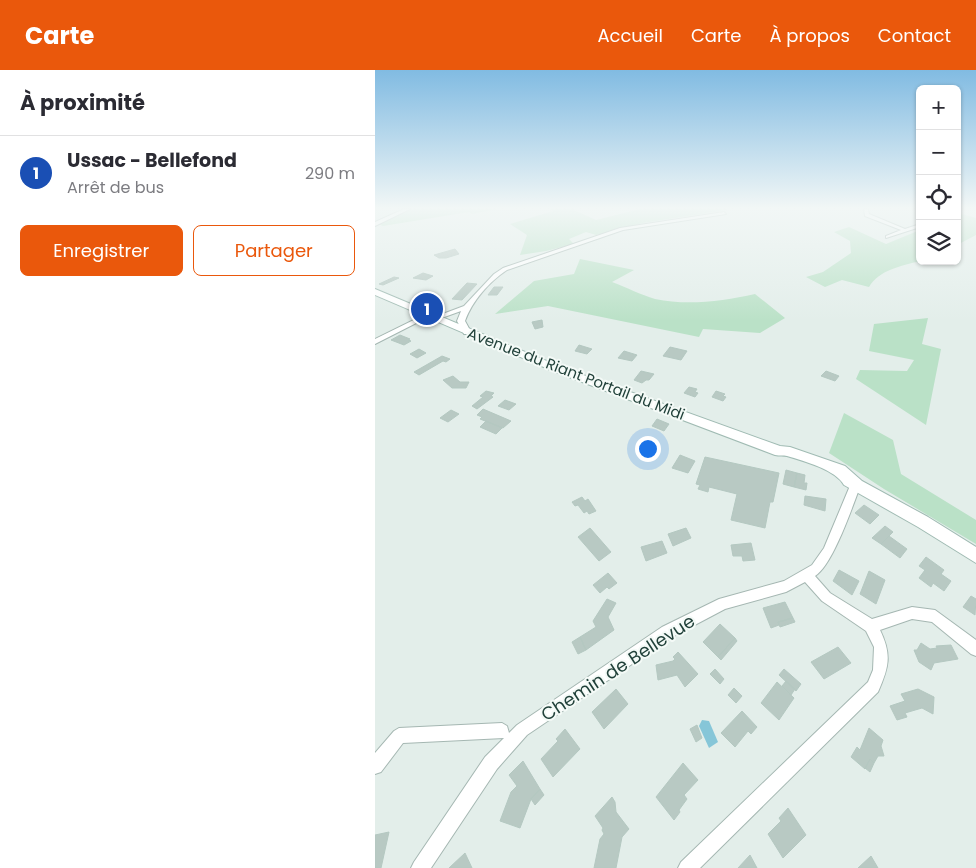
<!DOCTYPE html>
<html lang="fr">
<meta charset="utf-8">
<style>
:root{--surface:#fff;--page:#f7f7f7;--text:#2b2b33;--muted:#7c7c81;--line:#e1e1e2;--accent:#ea580c}
body{margin:0;font-family:Poppins,sans-serif;background:var(--page);color:var(--text)}
.controls{position:absolute;right:15px;top:15px;display:grid;overflow:hidden;border-radius:8px;box-shadow:0 1px 4px #0004}
.controls button{width:45px;height:45px;display:grid;place-items:center;padding:0;border:0;border-bottom:1px solid var(--line);background:var(--surface);color:var(--text);font:25px sans-serif}
.you{position:absolute;left:272px;top:378px;width:18px;height:18px;margin:-12px;border:4px solid #fff;border-radius:50%;background:#1a73e8;box-shadow:0 0 0 8px #1a73e833}
.badge{display:grid;place-items:center;width:32px;height:32px;border-radius:50%;background:var(--accent);color:#fff;font-size:16px;font-weight:700}
.pin{position:absolute;translate:-50% -50%;border:2px solid #fff;box-shadow:0 1px 5px #0006}
.list{margin:0;padding:0;list-style:none}
h2{display:flex;justify-content:space-between;align-items:center;height:65px;margin:0;padding:0 20px;font-size:21px}
h2 small{font-size:16px;font-weight:400;color:var(--muted)}
.list li{display:grid;grid-template-columns:32px 1fr auto;gap:15px;align-items:center;box-sizing:border-box;height:75px;padding:0 20px;border-top:1px solid var(--line)}
.list b{display:block;font-size:19px;white-space:nowrap}
.list p{margin:0;font-size:16px;white-space:nowrap;color:var(--muted)}
.list em{font-size:16px;font-style:normal;color:var(--muted)}
.actions{display:flex;gap:10px;padding:15px 20px}
.actions a{flex:1;padding:11px 0;border:1px solid var(--accent);border-radius:8px;text-align:center;font-size:18px;color:var(--accent)}
.actions .main{background:var(--accent);color:#fff}
.icon{flex:none;width:28px;height:28px;fill:none;stroke:currentColor;stroke-width:2;stroke-linecap:round;stroke-linejoin:round}
.map{position:relative;flex:none;width:601px;height:798px;overflow:hidden}
header{display:flex;align-items:center;gap:30px;box-sizing:border-box;height:70px;padding:0 25px;background:var(--accent);color:#fff}
header strong{font-size:24px}
nav{display:flex;gap:28px;margin-inline-start:auto;font-size:18px}
main{display:flex}
aside{flex:1;background:var(--surface)}
.map>svg:first-child{display:block}
.green{fill:#bae1c7}
.water{fill:#86c6d8}
.building{fill:#b8c9c3;stroke:#b4c8c1}
.lines{fill:none;stroke-linecap:round;stroke-linejoin:round}
.street-casing{stroke:#a5b7b2;stroke-width:2}
.secondary-casing{stroke:#a0bbb3;stroke-width:2}
.street{fill:#fff;fill-rule:evenodd}
.secondary{fill:#fff;fill-rule:evenodd}
.labels{text-anchor:middle;stroke-width:4;stroke-linejoin:round;paint-order:stroke}
.street-label{font-size:15px;fill:#21413a;stroke:#f4faf7}
.near-street-label{font-size:18px;fill:#21413a;stroke:#f4faf7}
</style>
<header>
<strong>Carte</strong>
<nav><a>Accueil</a><a>Carte</a><a>À propos</a><a>Contact</a></nav>
</header>
<main>
<aside>
<h2>À proximité<small></small></h2>
<ul class="list">
<li><span class="badge" style="background:#1a4fb4">1</span><div><b>Ussac - Bellefond</b><p>Arrêt de bus</p></div><em>290 m</em></li>
</ul>
<div class="actions"><a class="main">Enregistrer</a><a>Partager</a></div>
</aside>
<div class="map">
<svg width="601" height="798" viewBox="0 0 601 798">
<rect width="100%" height="100%" fill="#e3eeea"/>
<path class="green" d="M36 139H123L97 144 94 142 8 156 3 154Z
M175 139H203L199 140 221 150 265 139H352V140L268 153 221 165 211 162 194 169 199 174 171 181 145 185 152 165 135 154 178 141Z
M587 144 601 148V165L582 175V146Z
M474 157 511 174 545 160V191C526 196 504 200 494 217L467 210 450 217 431 207 448 202 476 183 475 171 459 162Z
M205 189 259 200 237 212C251 217 266 225 280 229 313 236 348 231 380 224L410 248 385 263 328 259 324 267 173 236 120 244 159 211 199 204Z
M553 248 547 274 566 279 551 355 481 309 485 300 532 301 539 290 494 281 499 254Z
M469 343 518 370 526 404 601 450V474L509 419 454 383Z"/>
<path class="water" d="M327 650 334 651 343 672 334 678 324 656Z"/>
<path class="building" d="M80 179 84 184 71 188H64L59 185Z
M48 203 58 206 51 210 38 208Z
M19 207 24 208 8 215 4 214Z
M92 213 102 214 87 230 77 229Z
M119 217H128L122 225H113Z
M167 250 168 257 160 259 157 252Z
M25 265 35 269 33 270 36 271 29 275 16 270Z
M204 275 217 279 212 284 200 281Z
M295 277 312 281 306 290 288 286Z
M44 279 51 283 42 288 35 284Z
M249 281 262 285 257 291 243 288Z
M67 286 75 289 71 292 68 291 44 305 39 302Z
M266 301 279 304 274 310H271L267 313 259 310Z
M451 301 464 306 460 311 446 306Z
M78 306 85 312H94L91 318H77L68 310Z
M314 317 322 319 320 322 323 323 320 327 309 323Z
M111 321 119 323 116 326 118 327 102 339 97 336 108 327 105 326Z
M341 321 350 324 348 326 351 327 348 331 337 327Z
M130 330 141 334 134 340 123 336Z
M108 339 136 351 128 358 105 349 107 347 102 345Z
M76 340 84 344 73 352 65 348Z
M282 349 294 354 289 361 277 356Z
M111 351 127 358 121 364 105 357Z
M305 385 320 391 313 403 297 398Z
M330 387 404 403 398 432H395L390 458 356 450 362 424 334 417 333 422 323 419 325 415 321 414Z
M411 400 422 403 419 417 408 414Z
M422 403 430 405 429 413H432L431 420 419 417Z
M430 426 451 429 450 441 429 435Z
M207 427 210 431 213 429 221 441 214 444 212 441 209 443 203 435 200 436 197 432Z
M489 435 504 445 495 454 480 443Z
M510 456 518 462 506 474 497 468Z
M215 458 236 482 224 491 203 467Z
M311 458 316 468 298 476 293 464Z
M514 466 532 479 525 488 506 474Z
M287 471 292 483 271 491 266 477Z
M376 473 380 490 368 491 367 486H358L356 475Z
M551 487 569 500 566 504 576 511 569 521 558 513 556 517 544 508 550 500 544 496Z
M464 500 484 511 477 525 458 511Z
M494 501 510 510 501 534 485 524Z
M233 503 242 513 234 519 232 517 225 523 218 515Z
M596 526 601 529 600 545 588 537Z
M232 529 241 533 233 547 239 560 211 580 205 567 221 557 218 551Z
M410 532 418 548 403 552 404 555 396 558 388 538Z
M418 548 420 552 405 557 403 552Z
M345 554 360 568 343 587 328 572Z
M205 567 211 580 203 584 197 572Z
M360 568 362 571 346 590 343 587Z
M546 573 555 579 562 578 561 576 576 575 583 589 559 593 556 600 544 592 539 580H542Z
M463 577 476 593 449 609 436 592Z
M303 582 323 604 310 617 302 605 283 610 281 595 298 591 300 589 298 587Z
M340 599 349 609 345 614 335 604Z
M409 599 426 614 421 621 404 605Z
M411 611 420 619 416 625 407 616Z
M402 612 419 628 404 650 386 633Z
M359 618 367 626 361 633 353 625Z
M241 619 253 634 229 659 217 642Z
M543 619 559 627 558 644 547 638 530 643 532 647 522 650 515 636 530 631 526 624Z
M367 641 382 657 376 664 373 661 360 677 346 663Z
M322 655 327 668 321 672 315 659Z
M494 658 508 670 506 676 509 686H503L499 693 495 689 490 699 476 687 482 677 485 680Z
M190 659 205 679 178 707 166 689 183 671 181 669Z
M495 689 499 693 495 702 490 698Z
M148 691 165 719 156 729 145 758 125 751 136 722 142 716 134 705Z
M308 693 323 710 309 725 312 729 304 740 305 742 299 750 281 727Z
M165 719 169 725 160 735 156 729Z
M237 727 240 732 241 742 254 759 247 767 241 798H219L225 769 229 764 227 760 228 758 220 746Z
M413 738 431 765 408 788 393 764 406 751 404 748Z
M14 762 6 798H0V765Z
M90 783 97 798H74Z
M375 785 382 798H363Z
M496 786 503 798H483Z"/>
<g class="lines">
<defs>
<path id="street" d="M29 139H35L0 156V152Z
M489 139H493L494 144 530 159 545 154V157L511 168V166L526 160 490 146Z
M349 142 351 144 248 160 132 200C114 212 97 231 90 251L96 262 95 264H89L82 251 86 241 61 250 57 248 89 236 119 204 128 198 245 158Z
M53 243 56 245 55 246 0 274V269Z
M481 410 485 411 486 414C478 435 458 495 440 506L455 523 497 549 537 537 560 540 601 570V586L596 584 557 552 537 549 505 560C517 585 514 597 503 622L325 798H303L306 792 493 612 498 600 499 577 491 561 447 531 430 512 411 522 350 539 297 567 152 665 122 699 56 798H36L39 792 110 687 129 668 28 673 6 702 0 704V683L19 661 24 658 127 653 132 656 134 663 142 655 287 557 344 529 409 511 437 495 449 478 477 411Z"/>
<path id="secondary" d="M0 219 186 297 405 376 415 377 470 396 487 411 553 447 601 477V493L543 457 469 415C461 400 429 391 412 386 408 385 405 386 400 385L178 301 0 225Z"/>
</defs>
<use href="#street" class="street-casing"/>
<use href="#secondary" class="secondary-casing"/>
<use href="#street" class="street"/>
<use href="#secondary" class="secondary"/>
</g>
<linearGradient id="sky" x2="0" y2="1"><stop stop-color="#81bbe2"/><stop offset="0.55" stop-color="#f2f7f6"/><stop offset="1" stop-color="#f2f7f6" stop-opacity="0"/></linearGradient>
<rect width="601" height="251" fill="url(#sky)"/>
<g class="labels">
<g class="street-label">
<text transform="translate(201 304) rotate(21)" y="5">Avenue du Riant Portail du Midi</text>
</g>
<g class="near-street-label">
<text transform="translate(243 598) rotate(-33)" y="6">Chemin de Bellevue</text>
</g>
</g>
</svg>
<div class="controls">
<button>+</button>
<button>−</button>
<button><svg class="icon" aria-label="locate" viewBox="0 0 24 24"><circle cx="12" cy="12" r="6"/><path d="M12 2v4M12 18v4M2 12h4M18 12h4"/></svg></button>
<button><svg class="icon" aria-label="layers" viewBox="0 0 24 24"><path d="M12 4l9 5-9 5-9-5zM3 14l9 5 9-5"/></svg></button>
</div>
<div class="you"></div>
<div class="pin badge" style="left:52px;top:239px;background:#1a4fb4">1</div>
</div>
</main>
